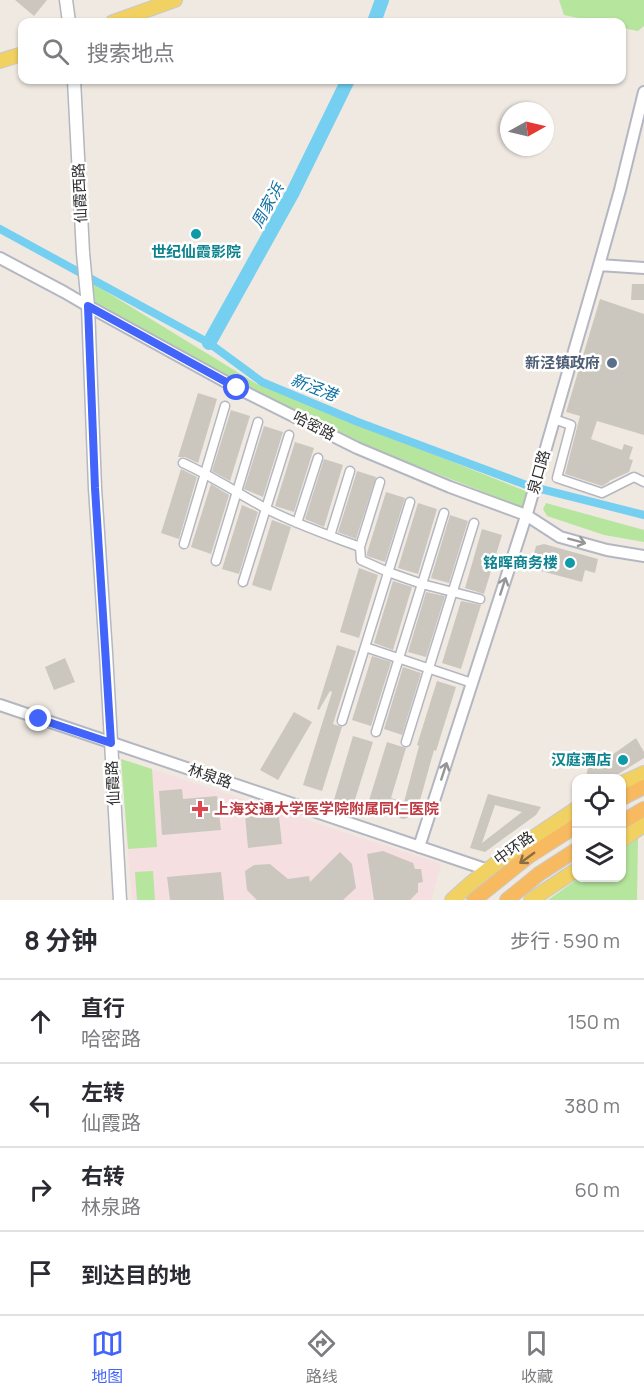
<!DOCTYPE html>
<html lang="zh">
<meta charset="utf-8">
<style>
:root{--surface:#fff;--page:#f2f2f3;--text:#2b2b33;--muted:#7c7c81;--line:#e1e1e2;--accent:#4264fb}
body{margin:0;font-family:Manrope,"Noto Sans SC",sans-serif;background:var(--page);color:var(--text)}
.controls{position:absolute;right:18px;bottom:18px;display:grid;overflow:hidden;border-radius:12px;box-shadow:0 2px 4px #0004}
.controls button{width:54px;height:54px;display:grid;place-items:center;padding:0;border:0;border-bottom:2px solid var(--line);background:var(--surface);color:var(--text);font:30px sans-serif}
.compass{position:absolute;left:500px;top:102px;width:54px;height:54px;border-radius:50%;background:var(--surface);box-shadow:0 2px 4px #0004;rotate:82deg}
.stop{position:absolute;width:18px;height:18px;margin:-14px;border:4px solid #4264fb;border-radius:50%;background:#fff}
.stop.end{background:#4264fb;border-color:#fff;box-shadow:0 2px 6px #0008}
.list{margin:0;padding:0;list-style:none}
h2{display:flex;justify-content:space-between;align-items:center;height:78px;margin:0;padding:0 24px;font-size:26px}
h2 small{font-size:20px;font-weight:400;color:var(--muted)}
.list li{display:grid;grid-template-columns:39px 1fr auto;gap:18px;align-items:center;box-sizing:border-box;height:84px;padding:0 24px;border-top:2px solid var(--line)}
.list b{display:block;font-size:22px;white-space:nowrap}
.list p{margin:0;font-size:20px;white-space:nowrap;color:var(--muted)}
.list em{font-size:20px;font-style:normal;color:var(--muted)}
.icon{flex:none;width:33px;height:33px;fill:none;stroke:currentColor;stroke-width:2;stroke-linecap:round;stroke-linejoin:round}
.map{position:relative;flex:none;width:644px;height:900px;overflow:hidden}
.search{position:absolute;background:var(--surface);box-shadow:0 2px 4px #0004;left:18px;right:18px;top:18px;height:66px;display:flex;align-items:center;gap:15px;box-sizing:border-box;padding:0 21px;border-radius:12px;color:var(--muted);font-size:22px}
.sheet{height:414px;background:var(--surface)}
nav{display:flex;justify-content:space-around;align-items:center;box-sizing:border-box;height:84px;border-top:2px solid var(--line);background:var(--surface);font-size:16px;color:var(--muted)}
nav a{display:grid;justify-items:center;gap:3px}
nav .on{color:var(--accent)}
.map>svg:first-child{display:block}
.medical{fill:#f5dfe0}
.green{fill:#b6e59e}
.lines{fill:none;stroke-linecap:round;stroke-linejoin:round}
.canal{stroke:#75cff0;stroke-width:8}
.river{stroke:#75cff0;stroke-width:14}
.building{fill:#cbc7bf;fill-rule:evenodd}
.minor-casing{stroke:#b4b7c1;stroke-width:11}
.tertiary-casing{stroke:#b4b7c1;stroke-width:14}
.secondary-casing{stroke:#b4b7c1;stroke-width:15}
.primary-casing{stroke:#c9c9c9;stroke-width:16}
.trunk-casing{stroke:#c9c9c9;stroke-width:16}
.minor{stroke:#fff;stroke-width:8}
.tertiary{stroke:#fff;stroke-width:10}
.secondary{stroke:#fff;stroke-width:12}
.primary{stroke:#f2d163;stroke-width:14}
.trunk{stroke:#f8ba60;stroke-width:14}
.oneway{stroke:#969696}
.oneway2{stroke:#896d44}
.route{stroke:#4264fb;stroke-width:8}
.culture-dot{fill:#0f9aa8;stroke:#fff;stroke-width:2}
.service-dot{fill:#5c6f8a;stroke:#fff;stroke-width:2}
.health-dot{fill:#e0444e;stroke:#fff;stroke-width:2}
.labels{text-anchor:middle;stroke-width:5;stroke-linejoin:round;paint-order:stroke}
.street-label{font-size:15px;fill:#2e2e2e;stroke:#fff}
.culture-label{font-size:15px;font-weight:bold;fill:#0d838f;stroke:#fff;text-anchor:end}
.service-label{font-size:15px;font-weight:bold;fill:#4e5e75;stroke:#fff;text-anchor:end}
.health-label{font-size:15px;font-weight:bold;fill:#be3a42;stroke:#fff;text-anchor:start}
.water-label{font-size:16px;font-style:italic;fill:#0d6fa3;stroke:#fff}
</style>
<div class="map">
<svg width="644" height="900" viewBox="0 0 644 900">
<rect width="100%" height="100%" fill="#efe9e1"/>
<path class="medical" d="M121 759 441 864 432 898 430 900H132Z"/>
<path class="green" d="M559 0H644V26L638 31 622 28V22H598L564 15Z
M92 283 257 384 528 492 522 507 379 451 272 400 93 303Z
M546 503 644 530V542L604 535 547 516 543 509Z
M121 759 152 769 157 847 128 849Z
M638 836 637 900H548L579 878H622V847Z
M153 871 155 900H137L135 872Z"/>
<g class="lines">
<path class="canal" d="M0 229 209 343 262 382 358 422 529 486 644 515"/>
<path class="river" d="M374 22 382 0
M209 343 293 192 348 80"/>
</g>
<path class="building" d="M15 0H47L34 16Z
M632 284H644V300H631Z
M600 299 644 314V435L597 421 591 439 622 450 624 444 633 447 629 459 633 460 629 472 609 481V482L602 486 565 474 580 416 566 412Z
M198 393 217 399 198 463 185 457H178Z
M231 410 250 416 230 481 212 471Z
M264 426 283 432 263 497 244 489Z
M295 442 314 448 294 512 275 506Z
M324 459 343 465 324 527 305 519Z
M181 469 197 477 179 539 161 533Z
M357 471 376 477 356 539 338 532Z
M211 484 229 495 211 554 191 547Z
M386 492 405 498 385 562 367 556V553Z
M418 503 437 509 418 574 398 568Z
M242 505 258 512 239 574 222 569Z
M450 515 468 521 449 583 431 578Z
M272 520 291 527 271 591 252 585Z
M482 529 502 535 484 594 465 588Z
M544 544 598 559 595 573 585 570 582 582 530 568 536 546Z
M359 568 378 575 359 638 340 632Z
M393 581 412 587 393 650 374 643Z
M426 592 445 596 426 657 408 652Z
M461 601 481 605 461 669 442 663Z
M337 645 356 651 333 724 342 727 322 791 303 785 332 692 330 691 319 710 317 709Z
M372 656 391 662 371 726 352 720Z
M65 658 75 682 54 690 45 667Z
M403 667 421 673 402 735 384 729Z
M437 681 456 687 436 751 434 750 419 804 416 810 407 818 403 819 367 807 387 742 406 748 391 798 404 802 419 746 417 745Z
M294 712 312 722 278 780 260 770Z
M353 736 373 742 353 806 334 800Z
M636 738 644 752V758L612 778H586L588 766 602 762Z
M182 789 183 799 217 796 221 830 162 835 159 791Z
M488 794 541 807 536 815 485 852 470 848ZM495 805 522 812 482 843Z
M244 804 259 808 260 818 279 817 282 844 248 848Z
M383 851 413 863 415 869H421L423 882 418 883V892L410 900H374L367 854Z
M340 852 352 864 356 888 343 900H257L247 890 245 871 254 865 270 864 288 879 309 876 310 882Z
M221 872 224 900H170L167 877Z"/>
<g class="lines">
<defs>
<path id="minor" d="M554 419 571 425 557 478 602 493 634 477 644 482
M183 463C212 476 237 493 265 508 295 524 328 535 360 547L361 560 388 572 422 584 480 599
M297 523 318 458
M330 536 350 471
M184 544 225 406
M360 547 380 482
M216 561 258 422
M243 582 289 435
M365 647 472 683
M342 721 410 502
M376 732 444 513
M406 742 474 523"/>
<path id="tertiary" d="M0 258 64 292 88 306 237 388 357 448 450 487 526 515 560 537 607 550 644 556
M599 265 644 268
M0 705 488 870
M419 847 528 510 599 265 620 190 644 92"/>
<path id="secondary" d="M66 0 69 22
M74 80 83 253 88 306 95 488 106 653 120 900"/>
<path id="primary" d="M113 22 175 0
M0 61 22 54
M622 783 644 773
M622 840 644 825
M452 900 471 883 504 857 576 809
M531 900 576 870"/>
<path id="trunk" d="M622 798 644 787
M622 822 644 809
M474 900 529 856 576 826
M507 900 539 874 576 850"/>
</defs>
<use href="#minor" class="minor-casing"/>
<use href="#tertiary" class="tertiary-casing"/>
<use href="#secondary" class="secondary-casing"/>
<use href="#primary" class="primary-casing"/>
<use href="#trunk" class="trunk-casing"/>
<use href="#minor" class="minor"/>
<use href="#tertiary" class="tertiary"/>
<use href="#secondary" class="secondary"/>
<use href="#primary" class="primary"/>
<use href="#trunk" class="trunk"/>
</g>
<defs><path id="oneway-shaft" d="M-6 0H5M1.5-3L5.5 0L1.5 3" fill="none" stroke-width="1.6" stroke-linecap="round" stroke-linejoin="round" transform="scale(1.5)"/></defs>
<g class="oneway">
<use href="#oneway-shaft" transform="translate(577 541) rotate(15)"/>
<use href="#oneway-shaft" transform="translate(503 586) rotate(-72)"/>
<use href="#oneway-shaft" transform="translate(444 771) rotate(-72)"/>
</g>
<use class="oneway2" href="#oneway-shaft" transform="translate(527 858) rotate(144)"/>
<g class="lines">
<path class="route" d="M39 719 111 743 95 488 88 306 237 388"/>
</g>
<g class="culture-dot">
<circle cx="196" cy="234" r="6"/>
<circle cx="570" cy="563" r="6"/>
<circle cx="623" cy="760" r="6"/>
</g>
<circle class="service-dot" cx="612" cy="363" r="6"/>
<path class="health-dot" d="M197 800h6v6h6v6h-6v6h-6v-6h-6v-6h6z"/>
<g class="labels">
<g class="street-label">
<text transform="translate(80 193) rotate(-93)" y="5">仙霞西路</text>
<text transform="translate(314 426) rotate(27)" y="5">哈密路</text>
<text transform="translate(539 472) rotate(-74)" y="5">泉口路</text>
<text transform="translate(210 776) rotate(19)" y="5">林泉路</text>
<text transform="translate(113 783) rotate(-93)" y="5">仙霞路</text>
<text transform="translate(514 848) rotate(-36)" y="5">中环路</text>
</g>
<g class="culture-label">
<text x="196" y="257" text-anchor="middle">世纪仙霞影院</text>
<text x="558" y="568">铭晖商务楼</text>
<text x="611" y="765">汉庭酒店</text>
</g>
<g class="service-label">
<text x="600" y="368">新泾镇政府</text>
</g>
<g class="health-label">
<text x="214" y="814">上海交通大学医学院附属同仁医院</text>
</g>
<g class="water-label">
<text transform="translate(267 205) rotate(-61)" y="6">周家浜</text>
<text transform="translate(314 387) rotate(21)" y="6">新泾港</text>
</g>
</g>
</svg>
<div class="controls">
<button><svg class="icon" aria-label="locate" viewBox="0 0 24 24"><circle cx="12" cy="12" r="6"/><path d="M12 2v4M12 18v4M2 12h4M18 12h4"/></svg></button>
<button><svg class="icon" aria-label="layers" viewBox="0 0 24 24"><path d="M12 4l9 5-9 5-9-5zM3 14l9 5 9-5"/></svg></button>
</div>
<svg class="compass" viewBox="-18 -18 36 36"><path d="M0-13l5 13h-10z" fill="#e53935"/><path d="M0 13l5-13h-10z" fill="#7c7c81"/></svg>
<div class="stop" style="left:237px;top:388px"></div>
<div class="stop end" style="left:39px;top:719px"></div>
<div class="search"><svg class="icon" aria-label="search" viewBox="0 0 24 24"><circle cx="10" cy="10" r="6"/><path d="M15 15l6 6"/></svg>搜索地点</div>
</div>
<section class="sheet">
<h2>8 分钟<small>步行 · 590 m</small></h2>
<ul class="list">
<li><svg class="icon" aria-label="ahead" viewBox="0 0 24 24"><path d="M12 20V5M6 11l6-6 6 6"/></svg><div><b>直行</b><p>哈密路</p></div><em>150 m</em></li>
<li><svg class="icon" aria-label="left" viewBox="0 0 24 24"><path d="M17 20v-9H6M10 6l-5 5 5 5"/></svg><div><b>左转</b><p>仙霞路</p></div><em>380 m</em></li>
<li><svg class="icon" aria-label="right" viewBox="0 0 24 24"><path d="M7 20v-9h11M14 6l5 5-5 5"/></svg><div><b>右转</b><p>林泉路</p></div><em>60 m</em></li>
<li><svg class="icon" aria-label="arrive" viewBox="0 0 24 24"><path d="M6 21V4h12l-3 4 3 4H6"/></svg><div><b>到达目的地</b></div></li>
</ul>
</section>
<nav>
<a class="on"><svg class="icon" aria-label="map" viewBox="0 0 24 24"><path d="M3 6l6-2 6 2 6-2v14l-6 2-6-2-6 2zM9 4v14M15 6v14"/></svg>地图</a>
<a><svg class="icon" aria-label="directions" viewBox="0 0 24 24"><path d="M12 3l9 9-9 9-9-9zM9 14v-3h6M13 9l2 2-2 2"/></svg>路线</a>
<a><svg class="icon" aria-label="saved" viewBox="0 0 24 24"><path d="M7 4h10v16l-5-4-5 4z"/></svg>收藏</a>
</nav>
